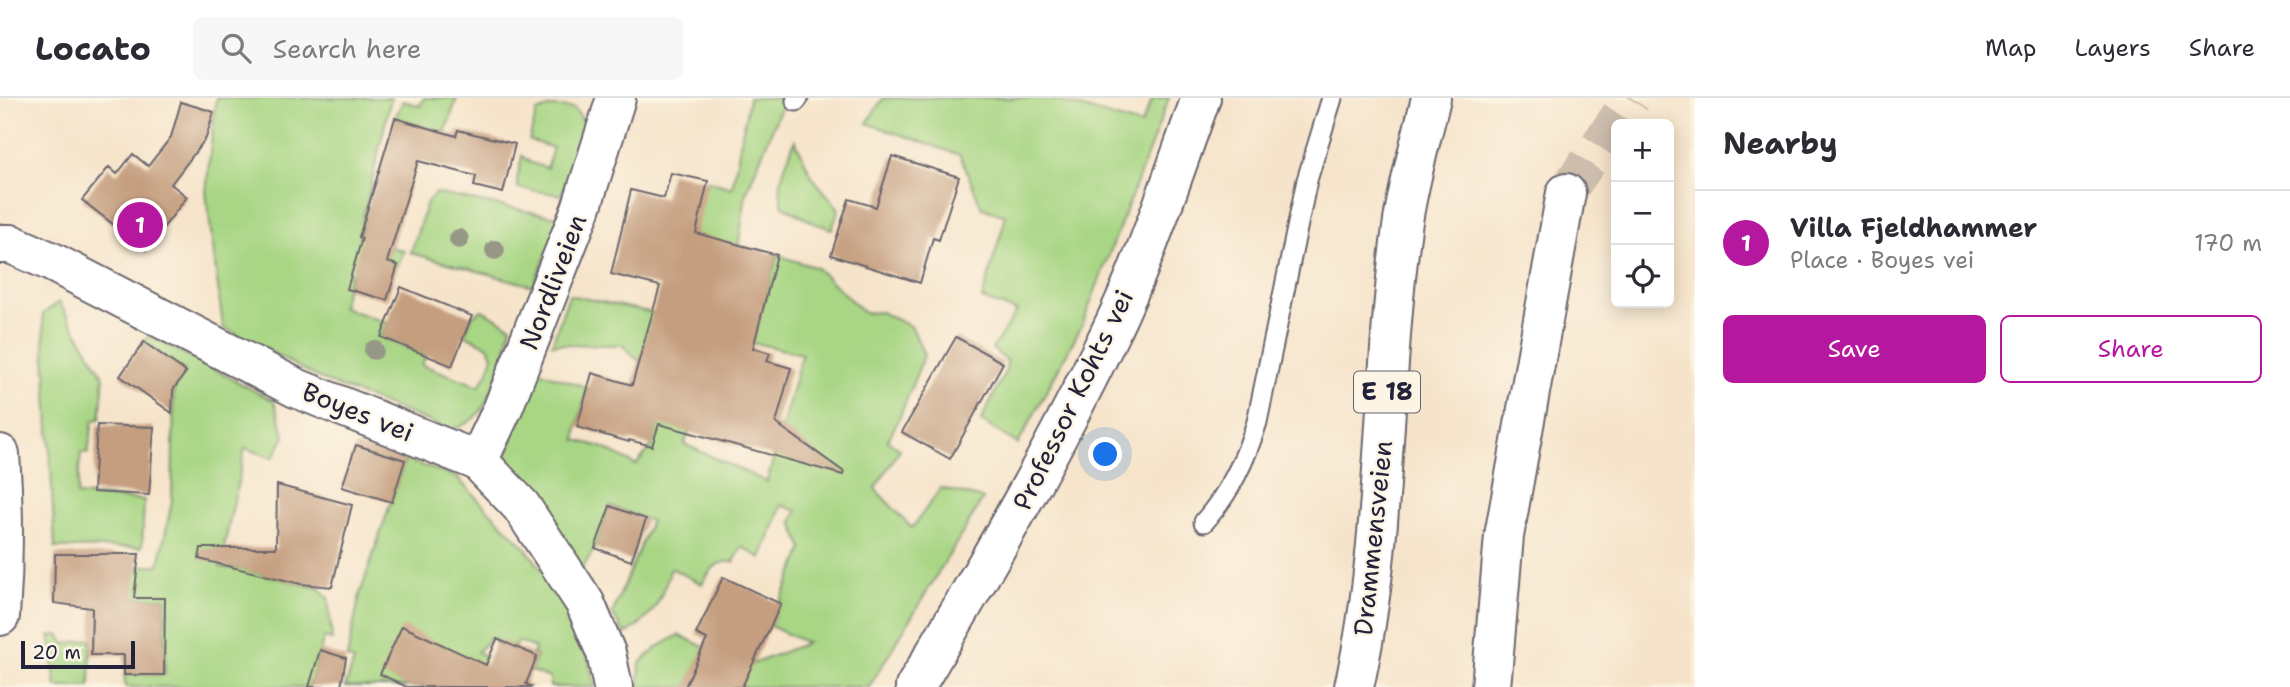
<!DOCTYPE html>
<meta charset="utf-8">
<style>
:root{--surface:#fff;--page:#f7f7f7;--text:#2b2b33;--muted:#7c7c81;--line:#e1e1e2;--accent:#b5179e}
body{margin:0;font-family:"Shantell Sans",sans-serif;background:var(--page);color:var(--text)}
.controls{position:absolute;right:21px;top:21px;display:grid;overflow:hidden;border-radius:10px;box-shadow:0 4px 18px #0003}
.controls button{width:63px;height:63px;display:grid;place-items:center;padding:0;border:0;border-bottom:2px solid var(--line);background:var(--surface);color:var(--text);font:35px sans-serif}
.scale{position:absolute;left:21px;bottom:18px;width:114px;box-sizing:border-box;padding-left:7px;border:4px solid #22223b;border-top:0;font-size:19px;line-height:24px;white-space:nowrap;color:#22223b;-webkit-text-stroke:5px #fcf5e5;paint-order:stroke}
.you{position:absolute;left:1106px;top:357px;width:24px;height:24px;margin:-18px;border:5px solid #fff;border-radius:50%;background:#1a73e8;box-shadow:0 0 0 10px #1a73e833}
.badge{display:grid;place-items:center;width:46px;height:46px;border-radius:50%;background:var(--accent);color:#fff;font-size:23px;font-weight:700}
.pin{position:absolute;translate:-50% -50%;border:4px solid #fff;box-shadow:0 2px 7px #0006}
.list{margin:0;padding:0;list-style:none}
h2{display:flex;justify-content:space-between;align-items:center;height:91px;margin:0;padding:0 28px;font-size:30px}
h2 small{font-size:23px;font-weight:400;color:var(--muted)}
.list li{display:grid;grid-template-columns:46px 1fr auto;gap:21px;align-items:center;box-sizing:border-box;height:105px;padding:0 28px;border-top:2px solid var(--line)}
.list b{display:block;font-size:26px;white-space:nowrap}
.list p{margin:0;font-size:23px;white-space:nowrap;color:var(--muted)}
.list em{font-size:23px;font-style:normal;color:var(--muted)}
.actions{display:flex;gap:14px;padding:21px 28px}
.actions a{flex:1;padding:16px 0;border:2px solid var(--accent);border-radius:10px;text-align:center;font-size:24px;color:var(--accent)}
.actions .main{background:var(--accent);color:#fff}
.icon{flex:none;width:38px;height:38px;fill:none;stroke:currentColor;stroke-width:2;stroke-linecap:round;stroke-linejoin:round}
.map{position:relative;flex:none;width:1695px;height:589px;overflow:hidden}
header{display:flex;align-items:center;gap:42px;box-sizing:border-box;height:98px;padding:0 35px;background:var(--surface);border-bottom:2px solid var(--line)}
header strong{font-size:33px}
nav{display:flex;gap:38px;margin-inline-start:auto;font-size:24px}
.search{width:490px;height:63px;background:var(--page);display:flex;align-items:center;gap:18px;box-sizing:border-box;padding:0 24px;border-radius:10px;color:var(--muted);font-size:26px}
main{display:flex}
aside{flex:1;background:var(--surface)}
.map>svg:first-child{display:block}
.green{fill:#a8d684;stroke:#657c60;stroke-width:2;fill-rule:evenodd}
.building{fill:#c59e7f}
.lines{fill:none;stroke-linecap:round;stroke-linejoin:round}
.highway-tunnel{stroke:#ccbdad;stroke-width:38;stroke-dasharray:38 19;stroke-linecap:butt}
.lane-casing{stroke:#6c666d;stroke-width:23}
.street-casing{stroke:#6c666d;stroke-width:42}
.secondary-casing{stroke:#6c666d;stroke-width:42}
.highway-casing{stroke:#6c666d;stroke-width:42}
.lane{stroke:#fff;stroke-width:19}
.street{stroke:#fff;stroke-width:38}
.secondary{stroke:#fff;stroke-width:38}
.highway{stroke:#fff;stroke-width:38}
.tree{fill:#979787}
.labels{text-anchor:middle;stroke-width:5;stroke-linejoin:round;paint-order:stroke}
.shield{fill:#fcf5e5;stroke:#63616e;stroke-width:2}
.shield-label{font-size:24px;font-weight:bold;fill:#22223b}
.street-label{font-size:26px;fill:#22223b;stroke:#fcf5e5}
</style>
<header>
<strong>Locato</strong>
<div class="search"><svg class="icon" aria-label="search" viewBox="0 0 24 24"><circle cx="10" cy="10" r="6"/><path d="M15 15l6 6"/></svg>Search here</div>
<nav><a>Map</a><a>Layers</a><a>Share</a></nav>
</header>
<main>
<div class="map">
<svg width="1695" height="589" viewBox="0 0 1695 589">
<rect width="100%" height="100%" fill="#fcf5e5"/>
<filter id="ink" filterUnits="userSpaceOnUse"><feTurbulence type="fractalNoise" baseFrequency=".0143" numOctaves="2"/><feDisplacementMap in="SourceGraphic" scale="14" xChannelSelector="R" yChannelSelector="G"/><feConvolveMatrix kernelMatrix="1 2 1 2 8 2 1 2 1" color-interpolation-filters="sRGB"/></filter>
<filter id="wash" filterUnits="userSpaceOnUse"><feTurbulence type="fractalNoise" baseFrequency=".00686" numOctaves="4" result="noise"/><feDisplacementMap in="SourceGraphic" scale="28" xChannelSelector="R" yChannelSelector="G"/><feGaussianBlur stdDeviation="1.57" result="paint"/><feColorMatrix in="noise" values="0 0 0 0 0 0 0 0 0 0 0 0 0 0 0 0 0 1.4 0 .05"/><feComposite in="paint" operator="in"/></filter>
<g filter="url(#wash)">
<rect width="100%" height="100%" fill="#f6e4ca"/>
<path class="green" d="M216 0H391L359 138 404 153 398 167 386 164 356 177 350 176 342 209 387 225 381 239 426 257 422 267 479 288 487 276 493 258 488 248 465 237 472 218 482 212 511 228C507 249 493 299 479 315 472 324 461 328 451 332L323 282 223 229 206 94Z
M424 0H457L445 35 395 20 403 3 420 8Z
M749 0H785L746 95 738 150 765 202 777 157 817 170 864 215 881 214 912 229 924 257 898 323 887 343 900 351 875 391 912 430 941 390 983 401 869 589H639L640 565 658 549 679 537 745 569 807 545 770 528 803 451 792 424 797 413 782 407 761 460 742 449 734 464C716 462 711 471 702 486L671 470C661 501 655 520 625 536L612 516 651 423 610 408 595 450 582 471 506 361 533 271 588 290 577 329 576 342 602 349 636 367 652 348 682 243 639 263 622 247 552 246 569 197 686 222 666 168 708 83 732 90ZM732 240 802 256 767 384 684 346Z
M883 0H1049L1141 27 1153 0H1169L1082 227 1018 346 981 323 1006 272 1007 263 992 251 1017 213 982 201 1006 118 982 110 960 57 867 25Z
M551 9 574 10 587 28 561 97 518 90 517 82 522 58 531 65 547 70 553 50 529 42 537 14Z
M795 42 812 79 839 111 832 131 814 125 783 108C775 87 787 63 795 42Z
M435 95 562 120 533 188 411 155 427 104Z
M59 204 104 279 100 321 93 322 88 355 81 354 77 397 144 402 142 449 55 450 43 216Z
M149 237 274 303 285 339 273 360 245 350 220 469 241 471 318 490 328 499 332 542 324 540 309 589H126L124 577H165V500H129L83 473 159 467 172 403 174 291 186 274 144 244Z
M405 362 455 378 525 449 578 522 595 589H550V580L531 573 537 558 533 556 535 550 518 543 515 549 490 540 477 554 485 558 472 589H345L354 563 347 560 360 496Z
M60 537 64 546 91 541 90 589H56L50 538Z"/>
<g id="blocks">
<path class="building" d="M181 4 214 14 206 40 171 86 187 99 146 152 82 102 109 69 117 76 133 56 148 68 171 39Z
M395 20 456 38 458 32 515 46 503 95 474 88 476 78 418 63 387 164 398 167 387 202 347 191 362 140 359 139Z
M892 58 959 79 939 142 933 140 920 185 831 157 849 101 876 109Z
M671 75 708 83 696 135 777 157 753 250 770 255 767 263 791 270 776 325 844 374 843 377 659 326 652 348 629 342V344L577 329 592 275 632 287 660 188 611 176 631 92 664 100Z
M401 189 472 218 452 268 381 239Z
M956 239 1003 265 950 361 902 334Z
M144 244 186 274 173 292 172 315 120 278Z
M97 327 154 329 149 397 93 394Z
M356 347 405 362 392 404 342 389Z
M277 387 352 407 332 489 301 486 199 461 201 450H276Z
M610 408 646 421 631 463 595 450Z
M55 456H139L134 500H165L164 577H124V557H91L92 510 54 505Z
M723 479 781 506 742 589H685L707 541 696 536Z
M402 528 486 567 497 541 537 558 526 586 533 589H407L380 576Z
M320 552 346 560 341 589H309Z"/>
</g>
</g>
<g filter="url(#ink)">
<use href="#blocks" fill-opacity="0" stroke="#6c666d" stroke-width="2"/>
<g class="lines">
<path class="highway-tunnel" d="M1566 95 1632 0"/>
<defs>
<path id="lane" d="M796 3 798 0
M1204 424C1230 394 1245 363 1257 324L1307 82 1332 0"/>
<path id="street" d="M0 146H11L52 164 296 290 478 363 521 408 585 505 606 555 613 589
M478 363 503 310 581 111 616 0"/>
<path id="secondary" d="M0 356C4 410 4 464 0 518
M915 589C983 474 1051 358 1109 237 1146 161 1172 79 1201 0"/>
<path id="highway" d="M1354 589C1388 439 1381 282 1402 130 1408 86 1421 43 1431 0
M1491 589 1504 438 1566 95"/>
</defs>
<use href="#lane" class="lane-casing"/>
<use href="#street" class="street-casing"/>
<use href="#secondary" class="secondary-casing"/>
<use href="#highway" class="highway-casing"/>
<use href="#lane" class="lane"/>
<use href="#street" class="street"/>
<use href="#secondary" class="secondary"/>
<use href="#highway" class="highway"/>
</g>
<g class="tree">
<circle cx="459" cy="141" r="10"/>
<circle cx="495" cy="152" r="10"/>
<circle cx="374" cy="252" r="10"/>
</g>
</g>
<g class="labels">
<rect class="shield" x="1354" y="273.5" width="66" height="41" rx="5"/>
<g class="shield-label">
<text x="1387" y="302">E 18</text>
</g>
<g class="street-label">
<text transform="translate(553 184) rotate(-69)" y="9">Nordliveien</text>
<text transform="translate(1073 302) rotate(-64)" y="9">Professor Kohts vei</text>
<text transform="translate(358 314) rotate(22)" y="9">Boyes vei</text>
<text transform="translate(1373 440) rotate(-84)" y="9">Drammensveien</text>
</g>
</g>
</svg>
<div class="controls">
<button>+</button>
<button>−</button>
<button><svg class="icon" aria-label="locate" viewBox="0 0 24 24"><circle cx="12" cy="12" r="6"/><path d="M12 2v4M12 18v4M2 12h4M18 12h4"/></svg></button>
</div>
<div class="scale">20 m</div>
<div class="you"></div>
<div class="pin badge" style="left:140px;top:127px">1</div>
</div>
<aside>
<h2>Nearby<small></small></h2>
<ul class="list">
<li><span class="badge">1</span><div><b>Villa Fjeldhammer</b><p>Place · Boyes vei</p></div><em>170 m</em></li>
</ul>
<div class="actions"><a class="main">Save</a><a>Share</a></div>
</aside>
</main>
